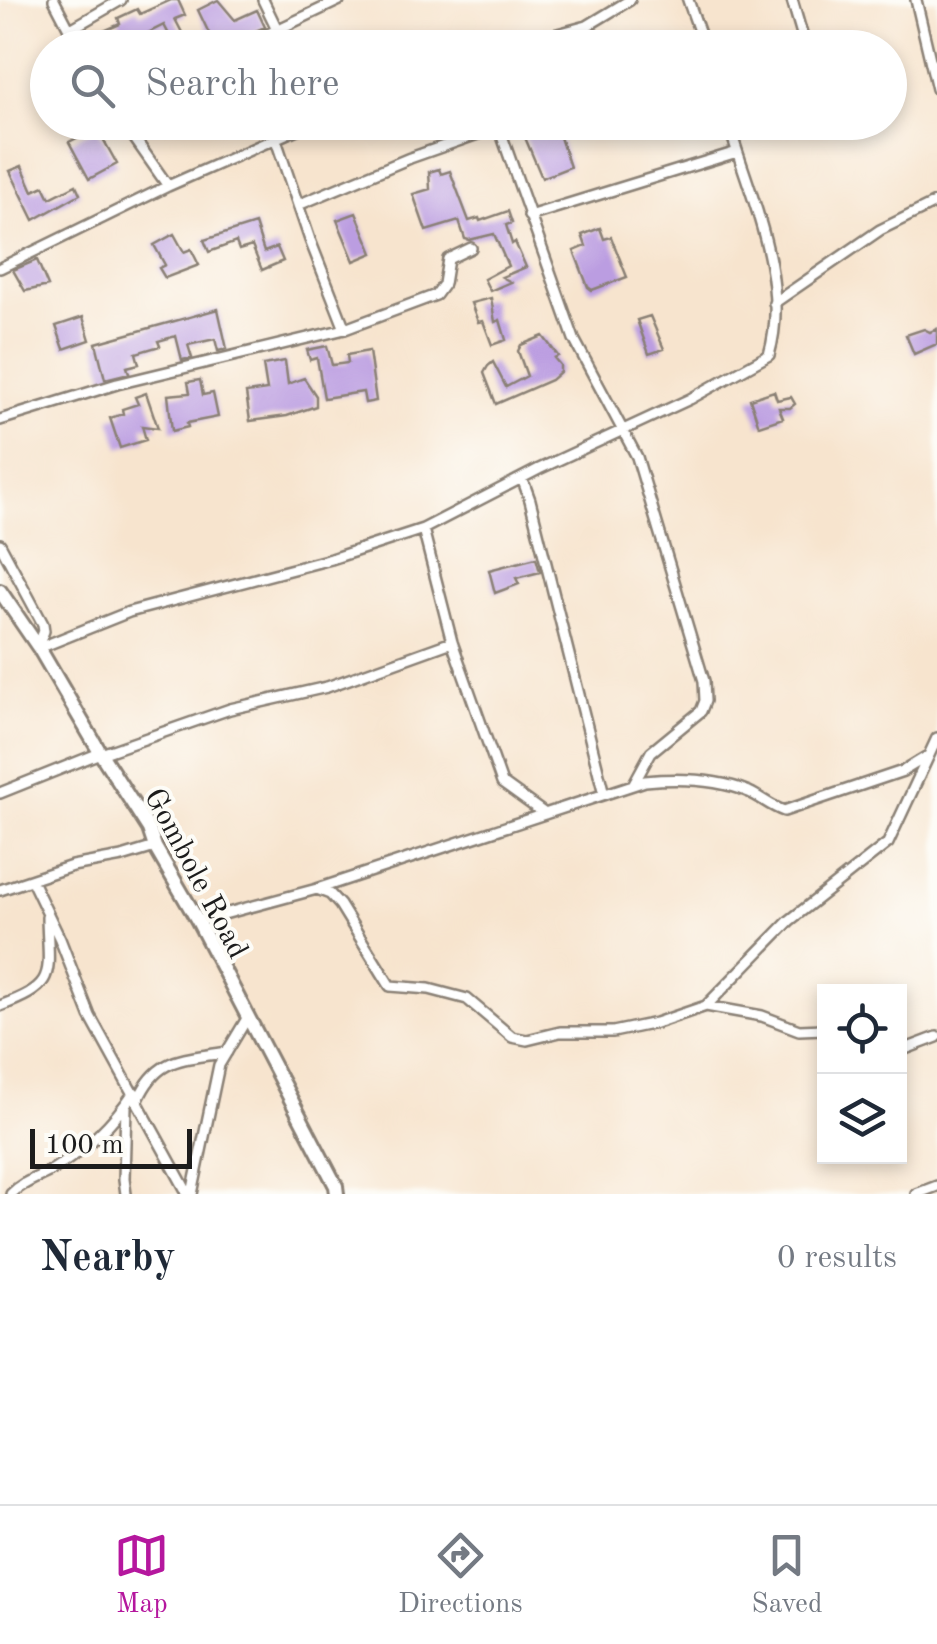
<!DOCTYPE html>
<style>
:root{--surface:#fff;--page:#f2f2f3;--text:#1f2937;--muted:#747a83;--line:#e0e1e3;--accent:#b5179e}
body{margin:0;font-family:"Old Standard TT",serif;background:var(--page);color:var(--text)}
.controls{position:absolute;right:30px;bottom:30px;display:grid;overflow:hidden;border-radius:0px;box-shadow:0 5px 15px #0003}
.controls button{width:90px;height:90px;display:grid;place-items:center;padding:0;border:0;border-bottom:2px solid var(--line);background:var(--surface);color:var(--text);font:50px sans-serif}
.scale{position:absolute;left:30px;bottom:25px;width:162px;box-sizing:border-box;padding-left:10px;border:5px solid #1c1c1c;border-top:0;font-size:28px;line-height:35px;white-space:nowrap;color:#1c1c1c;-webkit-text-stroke:8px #fdfcf7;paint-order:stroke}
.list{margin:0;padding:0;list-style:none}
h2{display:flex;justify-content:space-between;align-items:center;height:130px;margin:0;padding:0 40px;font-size:42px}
h2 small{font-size:32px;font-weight:400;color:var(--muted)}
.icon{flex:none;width:55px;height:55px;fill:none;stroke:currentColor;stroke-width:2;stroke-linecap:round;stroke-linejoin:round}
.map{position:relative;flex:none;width:937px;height:1194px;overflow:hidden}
.search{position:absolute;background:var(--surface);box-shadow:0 5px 15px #0003;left:30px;right:30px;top:30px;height:110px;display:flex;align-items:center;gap:25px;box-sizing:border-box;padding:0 35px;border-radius:55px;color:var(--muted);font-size:38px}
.sheet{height:310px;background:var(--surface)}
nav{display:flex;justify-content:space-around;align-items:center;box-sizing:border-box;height:140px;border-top:2px solid var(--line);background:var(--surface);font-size:28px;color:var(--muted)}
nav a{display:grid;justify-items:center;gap:5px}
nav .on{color:var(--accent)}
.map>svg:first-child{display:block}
.building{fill:#bb9de1}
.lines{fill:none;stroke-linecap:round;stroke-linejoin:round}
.street-casing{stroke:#8a8075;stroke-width:14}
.secondary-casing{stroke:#8a8075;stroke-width:18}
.street{stroke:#fff;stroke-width:9}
.secondary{stroke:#fff;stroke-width:12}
.labels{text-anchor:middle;stroke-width:8;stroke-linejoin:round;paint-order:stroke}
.street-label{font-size:30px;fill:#1c1c1c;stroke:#fdfcf7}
</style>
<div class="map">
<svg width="937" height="1194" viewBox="0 0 937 1194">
<rect width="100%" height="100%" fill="#fdfcf7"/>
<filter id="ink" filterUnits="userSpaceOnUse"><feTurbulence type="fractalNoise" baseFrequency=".01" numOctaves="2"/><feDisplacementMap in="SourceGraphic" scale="20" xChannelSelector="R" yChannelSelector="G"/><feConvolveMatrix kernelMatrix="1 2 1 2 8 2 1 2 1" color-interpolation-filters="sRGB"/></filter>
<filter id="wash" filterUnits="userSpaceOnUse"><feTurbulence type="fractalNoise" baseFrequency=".0048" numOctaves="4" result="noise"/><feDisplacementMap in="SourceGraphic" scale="40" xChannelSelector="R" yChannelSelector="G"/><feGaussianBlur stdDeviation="2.25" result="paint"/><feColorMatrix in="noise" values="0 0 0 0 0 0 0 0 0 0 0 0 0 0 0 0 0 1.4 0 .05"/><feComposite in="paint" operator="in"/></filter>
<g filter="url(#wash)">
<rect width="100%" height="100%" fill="#f7e4ce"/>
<g id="blocks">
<path class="building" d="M171 0H178L185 15 175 19 190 48H176L164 25 118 48H95L90 37 120 24 118 18 137 9 140 14Z
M218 0 235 20 257 10 265 27 216 48 198 10Z
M536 122H555L570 167 542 178 521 128Z
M97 128 117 164 89 179 69 142Z
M22 166 33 191 44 186 50 198 76 185 80 194 34 220 10 171Z
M439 169 441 174 450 171 469 221 479 218 480 221 508 211 512 223 506 225 512 244 515 242 526 267 502 277 511 282 490 291 484 279 508 266 494 234 469 240 465 239 459 221 426 231 413 194 430 189 429 172Z
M356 213 373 253 354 261 337 220Z
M255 224 264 252 277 247 283 261 262 270 252 246 239 250 236 242 209 252 204 240Z
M600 228 604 239 611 237 627 277 592 290 588 287 574 251 586 246 582 235Z
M174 234 184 252 191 249 199 265 165 278 159 268 165 265 154 245Z
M37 260 48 286 25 291 13 270Z
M491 298 495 322 500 320 506 340 492 345 483 321 478 322 471 303Z
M218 309 227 349 218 351 215 339 188 345 192 358 182 360 176 336 158 341 160 346 136 353 139 364 127 367 129 373 105 379 96 343Z
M650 316 664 349 649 354 637 320Z
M83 317 90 340 64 349 56 326Z
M924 329 930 332 937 329V344L914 354 906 335Z
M543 336 558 356 554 358 560 365V372L551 380 496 404 484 373 488 366 493 362 506 387 527 376 518 351 521 345Z
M327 346 332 365 348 363 347 355 369 351 376 401 365 403 363 392 324 398 317 358 310 360 307 350Z
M285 361 288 384 304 378 316 396V406L287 416 250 421 246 393 267 390 263 365Z
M200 380 203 395 213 393 218 417 187 423 188 427 172 431 168 395 190 393 188 382Z
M774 391 777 400 791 397 795 404 790 408H779L783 418 759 426 750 399Z
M146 393 158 428 142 426 146 440 120 448 110 418 123 414 122 409 138 404 135 397Z
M536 558 540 572 516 578 519 584 495 593 489 570Z"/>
</g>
</g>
<g filter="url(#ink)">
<use href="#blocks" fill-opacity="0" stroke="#8a8075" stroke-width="2.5"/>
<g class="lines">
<defs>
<path id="street" d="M54 0 79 48
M263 0 276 27
M688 0 705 48
M792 0 806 48
M916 0 937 89
M69 30 121 0
M239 48 340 0
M506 48 587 26 630 0
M123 122 168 186
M497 122 574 339 637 457 704 681 705 701 701 711 651 752 633 785
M276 140 310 240 345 329
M298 205 410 158 498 127
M529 216 737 152
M0 268 168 186 313 122
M774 303 880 230 937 202
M0 420 117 384 345 329 436 295 444 284 448 259 471 248
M522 478 530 500 604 794
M423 529 452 642 502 783 545 814
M0 544 43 624 44 631 38 646
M39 648 129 612 331 559 423 529 539 469 690 399 769 355C791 280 749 194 728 122
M101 754 230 709 327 687 452 642
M0 793 100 753
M32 881 60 939 90 1016 188 1194
M317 889 330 894 340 905 390 986 429 989 467 999 512 1037 527 1040 560 1032H613L656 1023 706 1006 762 1016 799 1030 824 1029
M0 890 72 866 122 857 155 847
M198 921 317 889 645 781C679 778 717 779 749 792 762 798 770 806 784 811L903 771 926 757
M0 1006C59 984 48 975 47 917
M706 1006 789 921 888 843 937 738
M900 1051 937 1037
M138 1100C158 1055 184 1060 227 1052
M126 1106 124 1179 126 1194
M11 1194C22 1182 38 1178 52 1170 85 1150 113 1124 134 1092
M192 1194 219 1065 246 1020
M916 1194 937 1186"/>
<path id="secondary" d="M0 591 39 648 101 754 149 829 155 847 198 921 336 1186 337 1194"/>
</defs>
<use href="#street" class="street-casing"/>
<use href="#secondary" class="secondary-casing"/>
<use href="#street" class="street"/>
<use href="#secondary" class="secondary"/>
</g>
</g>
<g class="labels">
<g class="street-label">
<text transform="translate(197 873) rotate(62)" y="10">Gombole Road</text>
</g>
</g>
</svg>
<div class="controls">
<button><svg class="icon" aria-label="locate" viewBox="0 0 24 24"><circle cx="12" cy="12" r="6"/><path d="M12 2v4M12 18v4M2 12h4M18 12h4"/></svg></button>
<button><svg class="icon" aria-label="layers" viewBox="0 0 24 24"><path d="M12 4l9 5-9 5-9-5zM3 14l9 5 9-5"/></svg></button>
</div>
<div class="scale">100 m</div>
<div class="search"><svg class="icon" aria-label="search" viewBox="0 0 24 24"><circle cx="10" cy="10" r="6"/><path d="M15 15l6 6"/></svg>Search here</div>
</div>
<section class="sheet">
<h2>Nearby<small>0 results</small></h2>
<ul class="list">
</ul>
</section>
<nav>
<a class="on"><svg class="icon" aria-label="map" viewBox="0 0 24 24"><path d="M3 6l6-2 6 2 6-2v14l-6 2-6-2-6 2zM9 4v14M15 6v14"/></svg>Map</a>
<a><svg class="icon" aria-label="directions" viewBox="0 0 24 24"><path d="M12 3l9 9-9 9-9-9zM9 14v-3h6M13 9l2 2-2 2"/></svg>Directions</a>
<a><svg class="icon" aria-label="saved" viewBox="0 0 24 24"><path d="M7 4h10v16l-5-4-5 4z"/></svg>Saved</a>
</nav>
